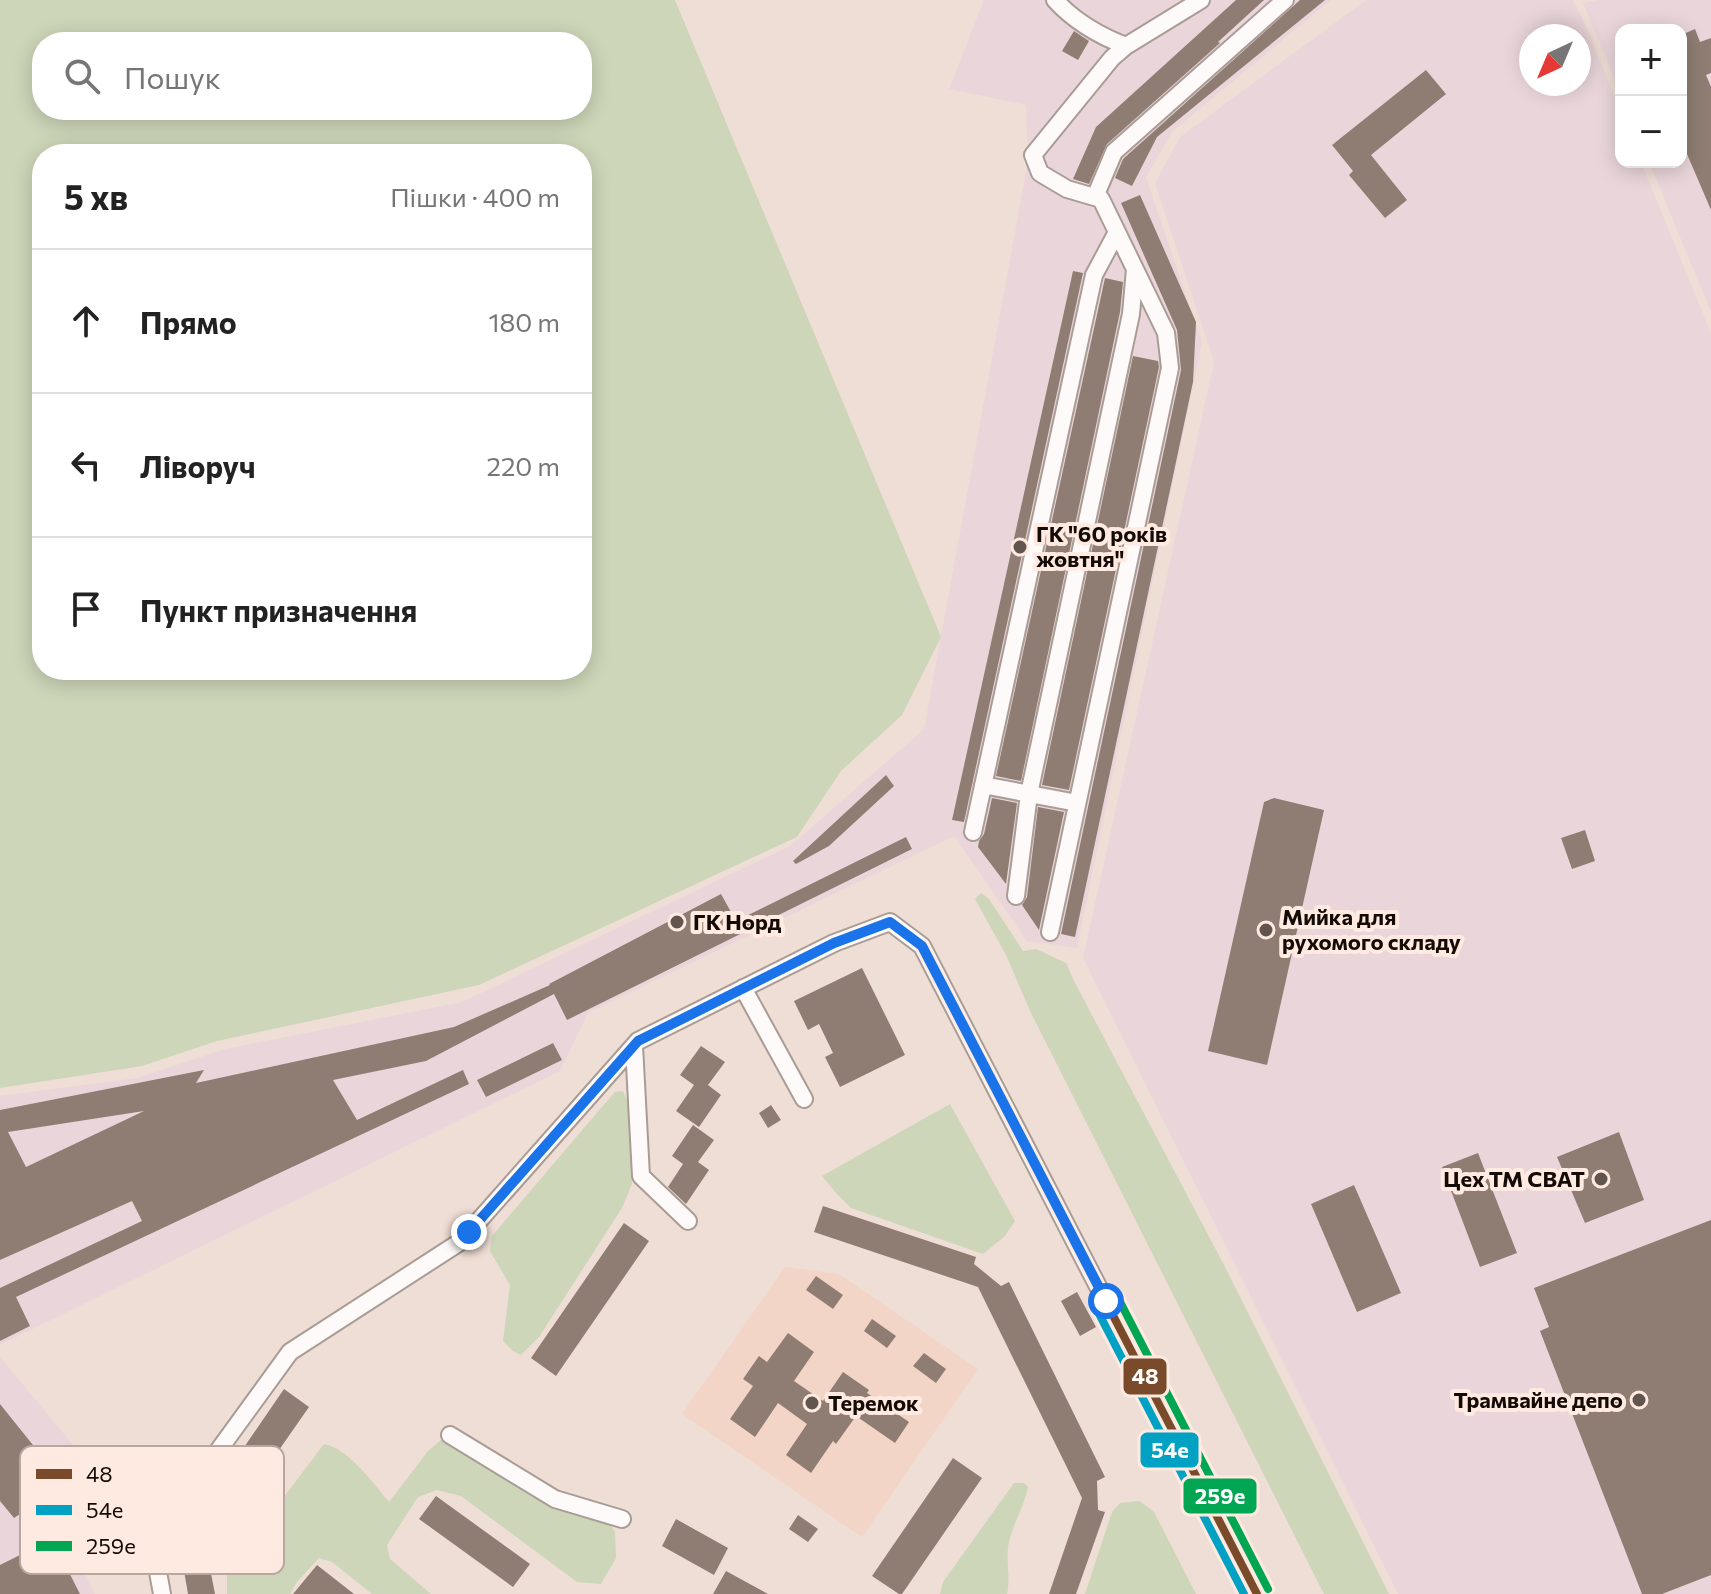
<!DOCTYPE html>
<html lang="uk">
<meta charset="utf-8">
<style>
:root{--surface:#fff;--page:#f6f6f6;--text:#222;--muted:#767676;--line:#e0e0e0}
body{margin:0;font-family:Commissioner,sans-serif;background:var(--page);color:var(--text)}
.controls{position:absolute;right:24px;top:24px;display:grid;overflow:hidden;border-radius:16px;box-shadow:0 4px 20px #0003}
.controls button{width:72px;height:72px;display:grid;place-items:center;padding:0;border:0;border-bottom:2px solid var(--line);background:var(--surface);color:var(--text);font:40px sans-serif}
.compass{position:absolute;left:1519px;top:24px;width:72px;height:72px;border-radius:50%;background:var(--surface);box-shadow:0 4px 20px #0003;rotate:224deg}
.stop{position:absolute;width:24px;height:24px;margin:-18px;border:6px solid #1a73e8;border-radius:50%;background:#fff}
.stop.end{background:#1a73e8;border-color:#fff;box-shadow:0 2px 8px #0008}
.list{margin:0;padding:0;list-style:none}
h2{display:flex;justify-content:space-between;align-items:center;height:104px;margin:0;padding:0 32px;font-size:34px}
h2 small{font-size:26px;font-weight:400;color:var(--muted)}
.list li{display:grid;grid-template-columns:52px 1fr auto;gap:24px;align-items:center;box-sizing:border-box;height:144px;padding:0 32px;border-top:2px solid var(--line)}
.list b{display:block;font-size:30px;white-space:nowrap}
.list em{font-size:26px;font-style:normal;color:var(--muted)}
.icon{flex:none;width:44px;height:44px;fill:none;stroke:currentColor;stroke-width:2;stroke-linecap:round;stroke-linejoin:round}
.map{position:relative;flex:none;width:1711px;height:1594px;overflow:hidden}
.search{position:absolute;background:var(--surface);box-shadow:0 4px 20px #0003;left:32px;top:32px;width:560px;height:88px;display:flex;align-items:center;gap:20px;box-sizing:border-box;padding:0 28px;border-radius:32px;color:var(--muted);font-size:30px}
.panel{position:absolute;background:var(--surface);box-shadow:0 4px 20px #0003;left:32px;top:144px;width:560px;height:536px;border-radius:32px}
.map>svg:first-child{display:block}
.industrial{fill:#ead6da;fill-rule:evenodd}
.built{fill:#f2d5c6}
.green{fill:#cdd6b8;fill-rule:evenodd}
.building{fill:#8f7d73;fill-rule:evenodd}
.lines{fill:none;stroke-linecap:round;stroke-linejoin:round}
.minor-casing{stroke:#a99c95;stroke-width:20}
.minor{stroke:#fdfaf9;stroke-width:16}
.bus-1-casing{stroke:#feeae1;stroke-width:14}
.bus-2-casing{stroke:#feeae1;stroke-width:14}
.bus-3-casing{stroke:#feeae1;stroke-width:14}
.bus-1{stroke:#7a4b2a;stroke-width:8}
.bus-2{stroke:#01a1c4;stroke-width:8}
.bus-3{stroke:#00a651;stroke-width:8}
.route{stroke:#1a73e8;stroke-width:10}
.poi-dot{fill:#61554e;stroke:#feeae1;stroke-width:3}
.labels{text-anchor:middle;stroke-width:8;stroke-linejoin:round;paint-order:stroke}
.poi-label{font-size:22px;font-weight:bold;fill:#150b06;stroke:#feeae1;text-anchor:start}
.key{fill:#feeae1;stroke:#b8a79f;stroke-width:2}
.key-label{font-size:22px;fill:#150b06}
.line-badge{stroke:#feeae1;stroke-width:3}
.badge-label{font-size:22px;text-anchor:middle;font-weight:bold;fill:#fff}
</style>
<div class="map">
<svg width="1711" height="1594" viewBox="0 0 1711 1594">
<rect width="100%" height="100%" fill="#efded5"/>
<path class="industrial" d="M984 0H1331L1173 131 1146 177 1202 342 1077 948 1027 941 954 836 588 1013 560 1071 0 1345V1096L137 1078 225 1049 462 1002 790 846 924 729 1028 161 1026 105 949 89Z
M1366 0H1573L1588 31 1621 113V162H1641L1711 333V1594H1398L1083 958 1214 362 1155 183 1180 137ZM1531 36H1579V84H1531Z
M1597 0H1711V312L1649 162H1681V30H1621V95L1583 3Z
M0 1357 84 1458 45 1493 95 1594H0Z"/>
<path class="built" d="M785 1267 839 1274 978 1369 862 1537 682 1414Z"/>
<path class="green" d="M0 0H675L941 637 902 715 841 771 797 837 479 985 217 1041 142 1066 0 1088ZM42 42H582V110H42ZM582 154V670H42V154Z
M981 893 989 899 1023 951 1036 949 1066 963 1074 981 1224 1265 1389 1594H1324L1030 1011 1007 957 975 899Z
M623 1091 628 1103 632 1184 622 1208 539 1337 521 1355 513 1351 503 1341 510 1285 490 1251 492 1236 601 1108 615 1092Z
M950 1104 1015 1221 1004 1237 983 1254 851 1208 836 1193 822 1176Z
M441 1440 610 1524 615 1532 616 1558 601 1584 577 1582 461 1496 437 1490 418 1497 387 1545 390 1559 431 1594H372L332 1562 319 1558 297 1582 290 1594H227V1576L249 1543 324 1444C348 1448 374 1484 389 1502L428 1451Z
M1014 1483H1024L1028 1487C1024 1507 1013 1524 1009 1542 1005 1559 1011 1577 1007 1594H940L943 1582Z
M1140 1501 1154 1512 1196 1594H1085L1112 1512 1120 1503Z"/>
<path class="building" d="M1236 0H1264L1218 42 1220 43 1107 144 1089 184 1073 179 1096 127Z
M1300 0H1325L1157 137 1132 186 1115 178 1123 159Z
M1695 29 1700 42 1711 38V73L1706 75 1711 87V210L1681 140V35Z
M1074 31 1089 41 1078 60 1062 51Z
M1426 70 1446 94 1371 155 1407 200 1385 218 1349 175 1353 171 1332 145Z
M1140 195 1196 322 1193 382 1075 937 1061 934 1181 370 1177 330 1121 203Z
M1073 271 1083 273 964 822 952 820Z
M1105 278 1123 282 1120 312 1021 781 996 776Z
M1133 356 1158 361 1159 367 1069 790 1042 785Z
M886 775 894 786 829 846 796 864 793 861Z
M992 798 1017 803 1006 884 978 847 979 841 984 834Z
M1274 798 1324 810 1267 1065 1208 1051 1264 802Z
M1038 807 1064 812 1039 930 1022 905 1027 897Z
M1585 830 1595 861 1572 869 1561 838Z
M906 837 912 849 567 1020 554 994 426 1061 333 1080 357 1120 463 1070 469 1084 16 1297 30 1326 0 1341V1288L142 1221 132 1201 0 1260V1110L204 1070 196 1083 454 1027 550 985 549 984 721 894 736 921ZM144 1111 26 1167 8 1132Z
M862 968 905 1055 840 1087 825 1057 833 1053 819 1024 808 1030 794 1001Z
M553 1043 562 1060 486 1097 477 1080Z
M701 1046 725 1062 708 1085 721 1095 699 1127 676 1111 694 1085 680 1075Z
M771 1105 781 1120 768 1128 759 1113Z
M693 1125 714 1140 698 1162 709 1170 686 1204 668 1187 683 1164 672 1156Z
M1619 1132 1644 1200 1585 1223 1557 1157Z
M1478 1153 1517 1253 1480 1267 1442 1167Z
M1354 1185 1401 1293 1357 1312 1311 1204Z
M823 1206 976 1257 974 1264 1001 1286 1009 1282 1105 1477 1097 1481 1098 1510 1105 1512 1076 1594H1049L1082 1498 978 1287 814 1232Z
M1711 1220V1575L1662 1594H1642L1540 1331 1549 1327 1534 1288Z
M624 1223 649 1241 556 1376 531 1358Z
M816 1276 843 1295 833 1309 806 1290Z
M1077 1292 1096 1327 1080 1336 1061 1301Z
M872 1319 896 1336 887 1348 864 1331Z
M788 1333 814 1352 794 1381 823 1401 843 1372 869 1390 867 1393 909 1422 895 1443 856 1416 836 1444 833 1441 811 1473 786 1455 807 1424 778 1403 755 1437 730 1419 753 1386 743 1379 759 1356 767 1362Z
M924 1353 946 1369 936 1383 913 1366Z
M284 1389 309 1407 207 1553 215 1594H188L182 1559 188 1558 198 1531 190 1526Z
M0 1404 65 1485 54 1494 73 1512 62 1523 39 1501 14 1518 0 1501Z
M953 1458 982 1478 902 1594H899L872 1576Z
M436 1496 530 1564 513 1587 419 1519Z
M798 1515 818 1529 808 1542 789 1529Z
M676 1519 728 1548 714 1575 662 1546Z
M52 1539 80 1594H0V1565Z
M317 1565 354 1594H293Z
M726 1571 768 1594H713Z"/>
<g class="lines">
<defs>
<path id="minor" d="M1055 0C1074 21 1100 36 1126 46
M1095 197 1114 152 1285 0
M983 785 1077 803
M973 832 1094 275 1117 232
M1016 896 1029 794 1131 314 1135 269
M1050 932 1170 368 1166 333 1101 199 1067 189 1040 173 1033 155 1112 58 1126 46 1201 0
M743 988 804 1099
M634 1046 641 1176 688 1221
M450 1435 555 1499 622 1519
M162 1594 158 1572 162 1548 168 1533 197 1480 290 1352 460 1242 638 1041 834 943 890 922 922 946 1257 1594"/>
</defs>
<use href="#minor" class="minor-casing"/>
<use href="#minor" class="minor"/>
<defs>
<path id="bus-1" d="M922 946 1257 1594"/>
<path id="bus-2" d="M1095 1306 1244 1594"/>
<path id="bus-3" d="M1117 1296 1268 1589"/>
</defs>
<use href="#bus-1" class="bus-1-casing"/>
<use href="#bus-2" class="bus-2-casing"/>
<use href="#bus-3" class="bus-3-casing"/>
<use href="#bus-1" class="bus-1"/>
<use href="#bus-2" class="bus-2"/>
<use href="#bus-3" class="bus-3"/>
</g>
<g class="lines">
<path class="route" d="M469 1232 638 1041 834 943 890 922 922 946 1106 1301"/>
</g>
<g class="poi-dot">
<circle cx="1020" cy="547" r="8"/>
<circle cx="677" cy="922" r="8"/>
<circle cx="1266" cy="930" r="8"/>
<circle cx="1601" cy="1179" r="8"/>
<circle cx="1639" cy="1400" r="8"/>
<circle cx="812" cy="1403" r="8"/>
</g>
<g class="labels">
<g class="poi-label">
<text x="1036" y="542">ГК "60 років<tspan x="1036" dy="25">жовтня"</tspan></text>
<text x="1282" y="925">Мийка для<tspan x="1282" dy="25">рухомого складу</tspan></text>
<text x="693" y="930">ГК Норд</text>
<text x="1585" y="1187" text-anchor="end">Цех ТМ СВАТ</text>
<text x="1623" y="1408" text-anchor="end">Трамвайне депо</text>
<text x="828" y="1411">Теремок</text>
</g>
</g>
<rect x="20" y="1446" width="264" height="128" rx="12" class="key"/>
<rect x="36" y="1469" width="36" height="10" fill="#7a4b2a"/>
<rect x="36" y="1505" width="36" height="10" fill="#01a1c4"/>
<rect x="36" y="1541" width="36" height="10" fill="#00a651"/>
<g class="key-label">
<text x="86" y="1482">48</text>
<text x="86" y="1518">54е</text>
<text x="86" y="1554">259е</text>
</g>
<g class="line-badge">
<rect x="1122" y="1357" width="46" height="39" rx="8" fill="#7a4b2a"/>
<rect x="1139" y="1431" width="61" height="38" rx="8" fill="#01a1c4"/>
<rect x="1182" y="1477" width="76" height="38" rx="8" fill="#00a651"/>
</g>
<g class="badge-label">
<text x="1145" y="1384">48</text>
<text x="1170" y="1458">54е</text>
<text x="1220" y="1504">259е</text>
</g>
</svg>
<div class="controls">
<button>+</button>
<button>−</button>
</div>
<svg class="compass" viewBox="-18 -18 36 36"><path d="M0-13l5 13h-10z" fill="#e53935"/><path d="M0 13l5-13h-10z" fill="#767676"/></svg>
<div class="stop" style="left:1106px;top:1301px"></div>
<div class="stop end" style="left:469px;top:1232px"></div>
<div class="search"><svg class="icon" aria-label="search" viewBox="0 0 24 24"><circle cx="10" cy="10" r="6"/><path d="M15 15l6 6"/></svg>Пошук</div>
<section class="panel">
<h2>5 хв<small>Пішки · 400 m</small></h2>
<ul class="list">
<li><svg class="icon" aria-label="ahead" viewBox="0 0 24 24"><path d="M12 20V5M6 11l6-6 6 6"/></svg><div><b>Прямо</b></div><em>180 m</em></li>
<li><svg class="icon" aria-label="left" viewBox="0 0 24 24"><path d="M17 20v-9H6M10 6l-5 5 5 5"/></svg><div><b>Ліворуч</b></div><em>220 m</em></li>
<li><svg class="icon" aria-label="arrive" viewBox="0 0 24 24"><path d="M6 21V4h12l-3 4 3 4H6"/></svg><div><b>Пункт призначення</b></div></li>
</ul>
</section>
</div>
